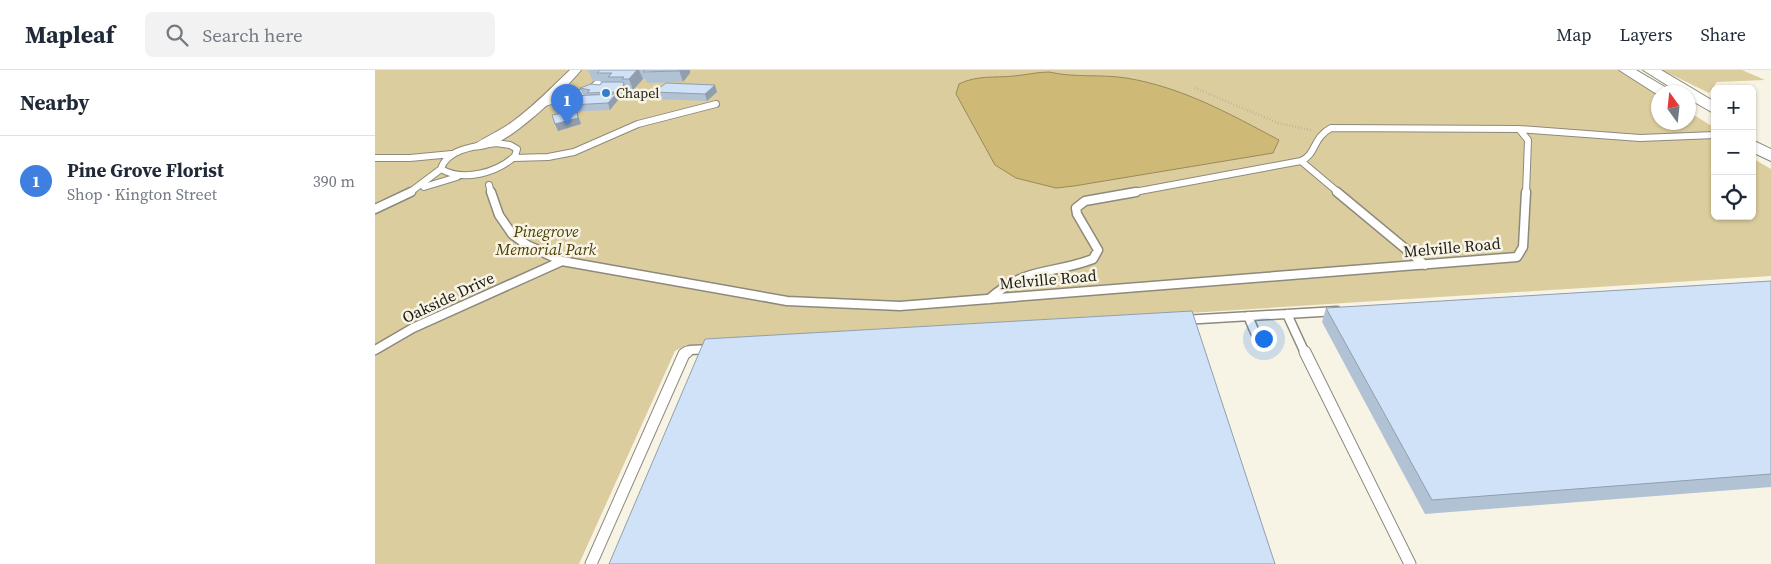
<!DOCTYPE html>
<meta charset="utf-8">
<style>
:root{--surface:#fff;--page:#f2f2f3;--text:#1f2937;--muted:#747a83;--line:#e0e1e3;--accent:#2d80cf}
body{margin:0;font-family:"Source Serif 4",serif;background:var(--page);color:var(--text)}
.controls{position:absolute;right:15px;top:15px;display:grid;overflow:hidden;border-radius:8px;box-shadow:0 1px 4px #0004}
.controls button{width:45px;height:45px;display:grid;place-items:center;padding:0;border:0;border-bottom:1px solid var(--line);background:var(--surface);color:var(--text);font:25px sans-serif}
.compass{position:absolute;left:1276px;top:15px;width:45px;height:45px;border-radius:50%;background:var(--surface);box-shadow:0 1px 4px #0004;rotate:345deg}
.you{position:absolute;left:888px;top:268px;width:18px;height:18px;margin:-12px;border:4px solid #fff;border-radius:50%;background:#1a73e8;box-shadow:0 0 0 8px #1a73e833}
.badge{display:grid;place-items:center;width:32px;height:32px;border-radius:50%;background:var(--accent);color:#fff;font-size:16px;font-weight:700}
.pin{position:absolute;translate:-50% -41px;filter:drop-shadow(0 1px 2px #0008)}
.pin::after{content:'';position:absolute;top:26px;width:18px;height:15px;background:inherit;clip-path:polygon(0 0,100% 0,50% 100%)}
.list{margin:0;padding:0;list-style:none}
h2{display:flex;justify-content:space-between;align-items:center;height:65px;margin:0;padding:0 20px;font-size:21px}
h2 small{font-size:16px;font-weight:400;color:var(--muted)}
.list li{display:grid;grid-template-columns:32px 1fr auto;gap:15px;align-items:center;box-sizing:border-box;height:90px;padding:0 20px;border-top:1px solid var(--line)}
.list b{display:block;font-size:19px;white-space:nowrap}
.list p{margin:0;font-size:16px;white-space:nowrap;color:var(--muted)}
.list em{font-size:16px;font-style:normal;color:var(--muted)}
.icon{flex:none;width:28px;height:28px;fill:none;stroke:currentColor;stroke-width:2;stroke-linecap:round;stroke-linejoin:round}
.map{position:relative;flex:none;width:1396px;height:494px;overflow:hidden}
header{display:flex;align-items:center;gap:30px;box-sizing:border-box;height:70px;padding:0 25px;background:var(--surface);border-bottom:1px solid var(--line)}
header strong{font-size:24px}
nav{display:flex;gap:28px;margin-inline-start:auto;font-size:18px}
.search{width:350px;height:45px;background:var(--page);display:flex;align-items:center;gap:12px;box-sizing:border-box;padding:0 18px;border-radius:8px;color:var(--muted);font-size:19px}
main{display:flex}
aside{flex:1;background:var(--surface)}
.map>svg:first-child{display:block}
.green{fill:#dbcd9d}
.water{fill:#ceba76;stroke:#998a59}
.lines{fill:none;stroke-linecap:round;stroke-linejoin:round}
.service-far2-casing{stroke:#8d897c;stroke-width:8}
.service-far1-casing{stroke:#8d897c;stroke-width:11}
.service-casing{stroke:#8d897c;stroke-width:13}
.minor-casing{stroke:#8d897c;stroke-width:2}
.secondary-casing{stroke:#8d897c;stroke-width:2}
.path{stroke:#a7a499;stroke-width:2.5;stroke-dasharray:0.5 2.5;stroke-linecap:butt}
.service-far2{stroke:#fff;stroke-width:6}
.service-far1{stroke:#fff;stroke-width:8}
.service{stroke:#fff;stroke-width:11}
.minor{fill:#fff;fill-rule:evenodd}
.secondary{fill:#fff;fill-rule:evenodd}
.wall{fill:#b2c2d5}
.shaded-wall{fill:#919eae}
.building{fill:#cfe2f8;stroke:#919eae}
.poi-dot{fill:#2d80cf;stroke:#f8f4e5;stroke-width:2}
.labels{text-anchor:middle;stroke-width:5;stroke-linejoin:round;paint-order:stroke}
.far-poi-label{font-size:14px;fill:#1c1b16;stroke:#f8f4e5;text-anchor:start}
.park-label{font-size:16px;font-style:italic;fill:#4b3d03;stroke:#f8f4e5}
.street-label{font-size:16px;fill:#1c1b16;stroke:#f8f4e5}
</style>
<header>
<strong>Mapleaf</strong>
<div class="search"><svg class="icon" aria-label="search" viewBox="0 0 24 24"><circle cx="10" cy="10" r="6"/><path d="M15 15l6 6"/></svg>Search here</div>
<nav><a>Map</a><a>Layers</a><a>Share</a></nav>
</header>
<main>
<aside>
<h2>Nearby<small></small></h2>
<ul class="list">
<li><span class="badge" style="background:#3f7fe0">1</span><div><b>Pine Grove Florist</b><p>Shop · Kington Street</p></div><em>390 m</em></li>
</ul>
</aside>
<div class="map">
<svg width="1396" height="494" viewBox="0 0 1396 494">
<rect width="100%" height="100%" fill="#f8f4e5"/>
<path class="green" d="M0 0H1243L1283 24 1284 52H1314V42L1340 58V146H1377V88L1396 99V206L311 275 300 281 204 494H0Z
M1287 0H1367L1390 10 1342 12 1334 23Z"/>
<path class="water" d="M674 2C700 8 726 4 751 8 807 17 855 44 904 70L898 83 699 116 681 118 641 108 620 95 581 24 584 14C602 5 619 8 639 6 651 5 662 2 674 2Z"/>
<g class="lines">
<defs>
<path id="service-far2" d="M165 34 214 21 236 0
M1144 59 1153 70 1151 123
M121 73 135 75 142 79 140 86C122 103 88 112 66 99 72 78 103 76 121 73Z
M0 88H35L77 84
M139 88 173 87 199 82 263 54 341 34
M926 91 964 123
M114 115 116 123
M49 117 82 107
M34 123 66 99
M754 123 926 91C942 84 937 68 956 58L1144 59 1265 68 1340 65"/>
<path id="service-far1" d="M116 122 124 145 137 164 152 175 187 191 412 231 525 236 1142 187 1148 177 1151 122
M962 122 1050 195
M0 139 36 122
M614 229C652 196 676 205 718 189L723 180 702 144 701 138 710 131 761 122
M912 244 930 283
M873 246 885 274
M808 250 962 241
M0 280 38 258 187 191
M310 283 315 280 335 279"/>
<path id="service" d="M930 282 1035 494
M216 494 309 284 312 282"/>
<path id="minor" d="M195 0H206C191 19 124 85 99 79L98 76C102 71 129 59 137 52 158 37 176 18 195 0Z"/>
<path id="secondary" d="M1244 0H1261L1290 17 1293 20 1291 22 1280 23Z
M1268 0H1286L1340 32V44L1314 29V22H1303Z
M1377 70 1396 79V91L1377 82Z"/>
</defs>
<use href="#service-far2" class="service-far2-casing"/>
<use href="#service-far1" class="service-far1-casing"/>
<use href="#service" class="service-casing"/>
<use href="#minor" class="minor-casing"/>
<use href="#secondary" class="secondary-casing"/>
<path class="path" d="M820 18 903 53 936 60"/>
<use href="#service-far2" class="service-far2"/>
<use href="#service-far1" class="service-far1"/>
<use href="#service" class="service"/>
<use href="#minor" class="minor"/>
<use href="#secondary" class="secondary"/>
</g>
<path class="wall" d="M213 0H315V3L308 12 272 13 271 9H268L258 20H252L246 28H243V30L235 40 192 42V43L204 48 206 54 183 61V43L181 37 210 25 208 24 205 18 225 15 226 13 225 11H218Z
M279 22H342L332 31 282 29Z
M1396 211V417L1050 444 947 252 951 238Z"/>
<path class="shaded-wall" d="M262 0H264L268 9 258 20 254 9Z
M304 0H315V3L308 12Z
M249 14 252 20 246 28 243 22Z
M340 15 342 22 332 31 330 24Z
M241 24 243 30 235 40 233 33Z
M195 35 198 41 192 42 195 48 202 42 206 54 183 61 180 54 184 44 181 37Z"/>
<path class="building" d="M225 0H262L254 9H247L249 7H233L237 3H222Z
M270 0H305L304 1 268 2Z
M227 12H248L249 14 243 22 212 23 215 20 205 18 216 14 225 15Z
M291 13 340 15 330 24 279 22Z
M241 24 233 33 195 35 181 37 192 26Z
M192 42V44L202 42 203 48 180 54 177 45Z
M1396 211V404L1057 430 951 238Z
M817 241 900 494H234L330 269Z"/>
<circle class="poi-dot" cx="231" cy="23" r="5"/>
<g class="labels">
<g class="far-poi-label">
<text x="241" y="28">Chapel</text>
</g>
<g class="park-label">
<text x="171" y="167">Pinegrove<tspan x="171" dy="18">Memorial Park</tspan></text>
</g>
<g class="street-label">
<text transform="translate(1077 177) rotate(-5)" y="6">Melville Road</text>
<text transform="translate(673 209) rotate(-5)" y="6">Melville Road</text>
<text transform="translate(73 227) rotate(-25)" y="6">Oakside Drive</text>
</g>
</g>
</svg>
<div class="controls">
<button>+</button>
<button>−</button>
<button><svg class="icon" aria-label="locate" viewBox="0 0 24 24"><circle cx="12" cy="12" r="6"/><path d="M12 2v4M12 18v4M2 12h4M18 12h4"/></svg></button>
</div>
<svg class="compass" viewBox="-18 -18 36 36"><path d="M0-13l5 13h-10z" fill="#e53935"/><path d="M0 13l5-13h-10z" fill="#747a83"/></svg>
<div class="you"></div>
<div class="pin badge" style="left:192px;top:55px;background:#3f7fe0">1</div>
</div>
</main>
